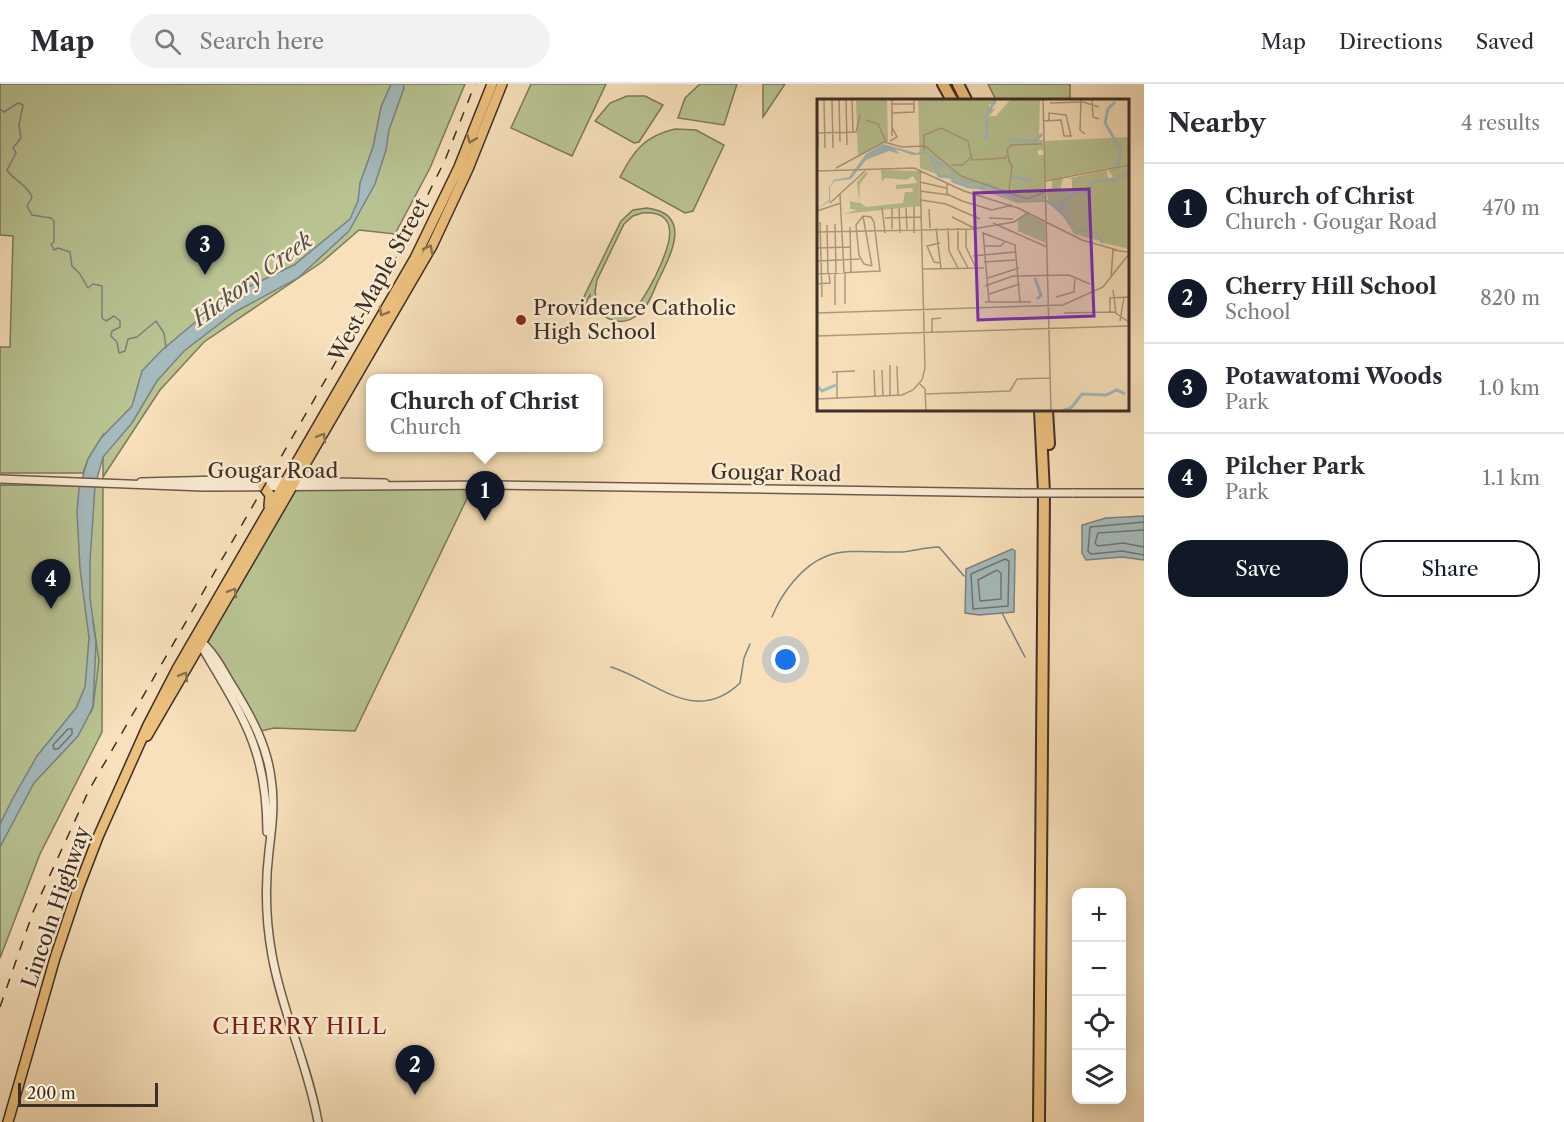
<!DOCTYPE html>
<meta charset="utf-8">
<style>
:root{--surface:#fff;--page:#f2f2f3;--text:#2b2b33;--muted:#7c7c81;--line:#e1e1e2;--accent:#111827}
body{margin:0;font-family:"Libre Caslon Text",serif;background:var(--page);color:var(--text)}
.controls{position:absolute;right:18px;bottom:18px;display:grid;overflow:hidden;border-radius:12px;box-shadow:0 3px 15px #0003}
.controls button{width:54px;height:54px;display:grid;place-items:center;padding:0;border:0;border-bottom:2px solid var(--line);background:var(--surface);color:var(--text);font:30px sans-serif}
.scale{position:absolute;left:18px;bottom:15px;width:140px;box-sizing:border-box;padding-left:6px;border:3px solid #3e2f26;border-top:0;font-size:16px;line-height:21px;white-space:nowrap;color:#3e2f26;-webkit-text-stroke:4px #faebd2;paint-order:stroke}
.you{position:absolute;left:786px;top:576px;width:21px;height:21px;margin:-15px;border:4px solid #fff;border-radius:50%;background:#1a73e8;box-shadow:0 0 0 9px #1a73e833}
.badge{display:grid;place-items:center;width:39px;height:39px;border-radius:50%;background:var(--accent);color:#fff;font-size:20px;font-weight:700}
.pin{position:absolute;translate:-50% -50px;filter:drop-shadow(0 2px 3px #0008)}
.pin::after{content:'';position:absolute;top:32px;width:21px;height:18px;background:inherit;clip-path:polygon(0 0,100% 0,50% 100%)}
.popup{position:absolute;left:366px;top:290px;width:237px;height:78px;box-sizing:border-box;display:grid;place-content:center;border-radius:12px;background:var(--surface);filter:drop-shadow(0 2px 4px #0005);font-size:20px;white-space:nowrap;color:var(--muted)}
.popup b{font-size:22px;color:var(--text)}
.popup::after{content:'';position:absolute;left:50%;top:100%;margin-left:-12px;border:12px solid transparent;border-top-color:var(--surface)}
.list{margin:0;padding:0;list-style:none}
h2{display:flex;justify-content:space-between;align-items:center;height:78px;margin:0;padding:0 24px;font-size:26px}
h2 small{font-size:20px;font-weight:400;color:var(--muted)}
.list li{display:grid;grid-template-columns:39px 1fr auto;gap:18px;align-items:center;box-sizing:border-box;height:90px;padding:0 24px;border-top:2px solid var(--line)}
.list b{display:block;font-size:22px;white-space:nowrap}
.list p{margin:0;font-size:20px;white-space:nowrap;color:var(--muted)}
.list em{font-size:20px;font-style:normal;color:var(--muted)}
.actions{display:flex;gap:12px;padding:18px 24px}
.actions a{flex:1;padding:14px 0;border:2px solid var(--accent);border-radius:24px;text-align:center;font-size:21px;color:var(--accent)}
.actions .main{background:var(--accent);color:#fff}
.icon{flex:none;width:33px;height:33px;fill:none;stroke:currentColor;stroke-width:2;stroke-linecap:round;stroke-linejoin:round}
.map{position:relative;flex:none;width:1144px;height:1038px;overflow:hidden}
header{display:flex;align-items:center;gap:36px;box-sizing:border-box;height:84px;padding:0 30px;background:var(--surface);border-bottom:2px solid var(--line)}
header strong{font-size:28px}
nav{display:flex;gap:33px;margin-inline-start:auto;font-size:21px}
.search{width:420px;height:54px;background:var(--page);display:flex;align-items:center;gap:15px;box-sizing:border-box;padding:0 21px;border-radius:33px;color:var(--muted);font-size:22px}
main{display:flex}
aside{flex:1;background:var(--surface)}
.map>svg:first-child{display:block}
.green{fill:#b9c392;stroke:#7c795c;stroke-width:1.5;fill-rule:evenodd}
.water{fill:#a4babc;stroke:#7b8280;stroke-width:1.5}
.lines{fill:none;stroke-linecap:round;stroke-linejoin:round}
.shore{stroke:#717471;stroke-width:1.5}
.stream{stroke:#7b8280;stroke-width:1.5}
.tertiary-casing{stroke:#6c5b4b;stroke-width:10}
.primary-casing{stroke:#3e2f26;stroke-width:12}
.motorway-casing{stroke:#3e2f26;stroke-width:14}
.tertiary{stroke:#faebd2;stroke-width:7}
.primary{stroke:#ecc07d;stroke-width:9}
.motorway{stroke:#ecc07d;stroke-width:10}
.rail{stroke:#3e2f26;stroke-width:1.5;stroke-dasharray:10 10;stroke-linecap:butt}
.tertiary-bridge-casing{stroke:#6c5b4b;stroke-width:10;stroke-linecap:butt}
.tertiary-bridge{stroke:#faebd2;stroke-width:7}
.oneway{stroke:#8c704d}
.poi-dot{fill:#8f2418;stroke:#faebd2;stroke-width:2}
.labels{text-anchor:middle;stroke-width:5;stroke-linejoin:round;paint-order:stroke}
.street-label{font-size:21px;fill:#3e2f26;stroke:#faebd2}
.poi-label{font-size:21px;fill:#3e2f26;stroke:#faebd2;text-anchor:start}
.water-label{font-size:22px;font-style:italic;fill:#58524c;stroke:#faebd2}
.neighbourhood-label{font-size:22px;letter-spacing:1.5px;fill:#7a1f14;stroke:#faebd2}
.inset-river{fill:none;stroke:#a4babc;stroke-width:3}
.inset-road{fill:none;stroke:#ad997f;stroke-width:1.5}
.view{fill:#7b2cbf;fill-opacity:0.15;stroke:#7b2cbf;stroke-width:3}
.inset-edge{fill:none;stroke:#3e2f26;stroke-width:3}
</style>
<header>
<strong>Map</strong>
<div class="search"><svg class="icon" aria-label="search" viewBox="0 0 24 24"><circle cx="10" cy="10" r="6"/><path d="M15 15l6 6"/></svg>Search here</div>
<nav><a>Map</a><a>Directions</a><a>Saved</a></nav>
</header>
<main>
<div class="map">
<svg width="1144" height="1038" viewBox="0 0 1144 1038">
<rect width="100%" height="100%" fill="#f7e0ba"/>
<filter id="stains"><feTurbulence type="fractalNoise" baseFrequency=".00333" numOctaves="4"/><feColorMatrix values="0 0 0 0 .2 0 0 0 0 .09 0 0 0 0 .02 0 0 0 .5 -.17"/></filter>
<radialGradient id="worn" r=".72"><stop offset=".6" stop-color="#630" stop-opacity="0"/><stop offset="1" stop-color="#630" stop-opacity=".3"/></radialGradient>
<path class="green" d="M0 0H465L430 84 395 150 359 146 322 178 204 258 160 306 103 393V351L88 375 83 389H0V263H10L13 152 0 151Z
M531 0H606L572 72 511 44Z
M700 0H737L724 41 678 34 685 14Z
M763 0H785L763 33Z
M988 0H1070V16H996Z
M627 12H645L663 21 639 58 634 59 595 37 610 19Z
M675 45 696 46 724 61 693 127 685 129 620 93C634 66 645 52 675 45Z
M647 124C694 130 670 172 658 197 653 208 649 221 640 229 620 247 595 233 590 211L580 231 576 229 621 137 633 126ZM642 129C687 126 666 170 656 191 645 212 626 255 598 220L595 208 597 196 624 140 633 132Z
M0 401 103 402 102 648 40 770 0 874Z
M473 402 355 647 274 644 261 647 206 559 294 405Z"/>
<path class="water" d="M391 0H403L404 4 389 46 386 66 375 100 349 147 298 194 235 228 184 267 157 297 132 339 103 373 95 402 90 477V514L96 558 93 623 78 652 34 699 0 763V740L13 714 37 672 76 624 85 603 89 554 80 484 77 428 79 405 88 375 101 354 132 322 142 287 162 266 223 215 294 181 350 135 358 117 360 99 373 63 381 23Z
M1144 432V476L1122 473 1086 476 1082 469V441L1106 434Z
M1012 465 1015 467 1014 528 979 531 965 529 966 485Z"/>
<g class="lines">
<path class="shore" d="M1144 438 1090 443 1088 467 1091 470 1122 467 1144 471
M1144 446 1098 449 1095 459 1098 462 1123 459 1144 463
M1005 475 1009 477 1008 522 973 525 971 490Z
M997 486 1001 489V515L980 517 978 496Z
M68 645H72V650L58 665H54L53 661Z"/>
<path class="stream" d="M0 25 4 28 18 19 23 21 19 41 21 54 13 64 16 69 7 86C14 97 27 100 32 113L27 122 32 131 51 134 54 137V158L51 160 54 166 58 164 70 168 72 182 80 190 88 204 93 200 102 202V234L106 237 114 232 120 237V243L112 247 111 252 117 258 119 269 125 267 128 255 137 253 156 237 164 249 166 264
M1002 529 1025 573
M772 533C781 510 802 481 827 472 845 464 881 469 902 468 914 467 926 463 939 463L964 492
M611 583C656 597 695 642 740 599L744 574 750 560
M90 630 93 623 99 577 93 537"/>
<defs>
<path id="tertiary" d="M0 395 203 403 498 401 1024 409
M141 398 221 396 385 399
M1072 409H1144
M198 555C215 568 224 589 235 606 252 634 267 662 271 694 275 718 272 743 269 767 265 800 266 838 272 871 282 928 308 981 318 1038
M203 559V565C243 633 267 666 267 748"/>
<path id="primary" d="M263 402 270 411 269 422
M147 652 432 162 468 85 502 0
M8 1038 55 874 78 805 98 753 148 641 177 585 415 174 459 83 492 0"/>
<path id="motorway" d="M943 0 952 16
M958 0 966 16
M1047 326 1049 360
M1039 1038 1044 409 1040 326"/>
</defs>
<use href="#tertiary" class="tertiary-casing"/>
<use href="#primary" class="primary-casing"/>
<use href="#motorway" class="motorway-casing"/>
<use href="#tertiary" class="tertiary"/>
<use href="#primary" class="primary"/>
<use href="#motorway" class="motorway"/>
<path class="rail" d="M0 923 33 828 89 706 402 163 445 76 475 0"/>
<defs>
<path id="tertiary-bridge" d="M1024 409H1072"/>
</defs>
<use href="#tertiary-bridge" class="tertiary-bridge-casing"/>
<use href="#tertiary-bridge" class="tertiary-bridge"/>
</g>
<defs><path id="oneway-chevron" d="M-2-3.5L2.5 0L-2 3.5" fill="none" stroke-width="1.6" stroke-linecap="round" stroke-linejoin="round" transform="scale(1.5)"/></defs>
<g class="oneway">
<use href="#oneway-chevron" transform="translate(471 55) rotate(112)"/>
<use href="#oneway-chevron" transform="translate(429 165) rotate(-62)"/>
<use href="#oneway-chevron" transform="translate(383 228) rotate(120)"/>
<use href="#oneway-chevron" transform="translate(322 353) rotate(-60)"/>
<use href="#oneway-chevron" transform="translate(233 508) rotate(-60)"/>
<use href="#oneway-chevron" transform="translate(184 592) rotate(-60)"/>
</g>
<circle class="poi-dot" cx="521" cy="236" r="6"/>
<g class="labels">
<g class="street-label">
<text transform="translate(379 196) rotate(-61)" y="7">West Maple Street</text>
<text x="273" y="394">Gougar Road</text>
<text transform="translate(776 389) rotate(1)" y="7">Gougar Road</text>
<text transform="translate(56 823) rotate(-71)" y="7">Lincoln Highway</text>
</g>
<g class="poi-label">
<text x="533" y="231">Providence Catholic<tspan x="533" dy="24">High School</tspan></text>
</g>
<g class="water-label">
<text transform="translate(252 195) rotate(-36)" y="8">Hickory Creek</text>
</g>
<g class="neighbourhood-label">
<text x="300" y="950">CHERRY HILL</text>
</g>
</g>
<g transform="translate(817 15)">
<rect width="312" height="312" fill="#f7e0ba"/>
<path d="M101 0H179V5H172V11L179 9 172 17H179L194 0H223L222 41H226L227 51H221V56H227L228 103 200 104 103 69ZM70 1 71 42 41 58 39 2ZM312 38V65L228 81V42ZM312 66 311 150 257 135 244 114 229 103H232L229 91 235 89V81L246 79 243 92H255V80H249L290 71 291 79 296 78 291 71ZM64 71 102 72 103 107 26 115 40 111 33 110V102L42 104 40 83 48 74 52 73 43 85 42 103 49 108 86 104 88 93H96L95 89 79 90V86L100 84 96 77 90 81 68 79 65 83ZM211 115 228 124 229 144 201 132V121Z" fill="#b9c392"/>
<path d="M66 45 99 54 108 52 135 71 140 79 176 85 205 102 231 101 243 109 259 129 279 134 283 137 287 144 312 148 284 144 278 135 259 130 231 103H203L160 84H147L136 78 131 69 123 68 111 55 96 56 78 50 83 55 72 52 49 61 34 80 18 82 13 87V102L0 110 12 101V88L17 81 32 78 49 55Z" fill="#a4babc"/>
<path class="inset-river" d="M298 3 291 10 288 24 304 51 301 67M166 38H170L169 17 179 0M192 41 219 42 225 35M113 57 122 77 135 78M194 77 213 82M135 78 136 82 152 88 170 89M243 110 246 108 243 104 263 91 270 93 277 82 298 81 312 74M218 179 224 196 220 200M0 287 5 292 19 286M245 312 254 309 265 295 289 296 300 291 308 295"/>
<path class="inset-road" d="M7 0 8 49M15 0 16 49M22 0 23 43M29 0 30 46M35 0 36 33M75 0V37M226 0 234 312M264 0 263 31 268 35M275 0 276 18 282 20M233 4 266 3 282 8M75 5H97M0 12 1 49M75 14 97 13V0M49 21 61 25 69 43M226 22 244 21 247 37H254L249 16 232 14V21M0 34 39 33 43 16M73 42 80 38 75 28M108 47 107 51V36L124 29 151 42 155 61 188 59 190 56M191 61 195 67 192 92M192 61 190 51 194 46 225 45M134 66H146L154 58M19 69 67 43 85 48 108 47 144 77 210 100 228 93M0 72 97 69 147 92 201 109 265 141 300 151M228 82 312 66M103 83 129 89M130 84V95L145 102 175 111 195 106M103 92 132 96M23 95 27 174M104 101 129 105 163 120M13 104 48 72M97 107V134M65 109 68 134M75 109V130M82 109 83 134M89 109 90 130M112 110 113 129M0 112 24 104M46 117 39 126 42 156 47 165 55 167M46 117 55 167M135 118 157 129M68 119 104 118M172 119 196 120M3 123 5 198M176 124 230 148M18 125 19 174M10 126 11 175M33 128 34 174M119 129 124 169M131 129 132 152 141 169M141 129V150L151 169M149 130V148L159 169M0 133 156 130 197 123 211 114M166 133 172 203M166 134 198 146 203 203M123 144 110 147 117 163 124 164M167 147H184L188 142M0 149 33 148M156 157 198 153M0 162 43 160M167 163 198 161M106 170 167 169M18 174V206M28 174V205M0 175 63 172 57 123 54 118 46 117M171 179 202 169M294 179 296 151 311 153M0 185 13 184 12 175M168 187 196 177 252 176 273 185M296 191 299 214M172 195 203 185M239 198 257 193 258 178M168 203H214M293 213V199L312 198M0 214 246 206 286 188 312 155M247 214 297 213 312 223M303 222 307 198M115 234V220L124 219M0 237 312 227M73 266V297M80 267 81 297M57 271 58 298M65 271 66 298M20 272V299M15 273 38 272M103 285 108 290 109 312M109 295 193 292 200 280 233 279M0 300 85 296 96 291 105 281 108 269 103 72"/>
<path class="view" d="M272 90 277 217 161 221 157 94Z"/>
<rect width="312" height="312" class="inset-edge"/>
</g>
<rect width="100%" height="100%" filter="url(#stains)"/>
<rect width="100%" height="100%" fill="url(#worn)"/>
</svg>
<div class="controls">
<button>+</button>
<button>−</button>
<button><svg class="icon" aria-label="locate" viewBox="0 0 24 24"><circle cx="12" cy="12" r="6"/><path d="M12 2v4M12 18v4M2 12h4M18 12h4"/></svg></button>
<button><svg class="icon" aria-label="layers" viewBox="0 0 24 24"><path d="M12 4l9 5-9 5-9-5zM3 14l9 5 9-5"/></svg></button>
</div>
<div class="scale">200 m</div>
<div class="you"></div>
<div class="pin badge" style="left:485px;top:437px">1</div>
<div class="popup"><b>Church of Christ</b>Church</div>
<div class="pin badge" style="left:415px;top:1011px">2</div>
<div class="pin badge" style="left:205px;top:191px">3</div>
<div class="pin badge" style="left:51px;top:525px">4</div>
</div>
<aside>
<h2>Nearby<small>4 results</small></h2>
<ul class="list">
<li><span class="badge">1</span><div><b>Church of Christ</b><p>Church · Gougar Road</p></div><em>470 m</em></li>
<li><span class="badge">2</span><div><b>Cherry Hill School</b><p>School</p></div><em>820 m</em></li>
<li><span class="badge">3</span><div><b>Potawatomi Woods</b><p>Park</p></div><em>1.0 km</em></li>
<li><span class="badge">4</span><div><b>Pilcher Park</b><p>Park</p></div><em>1.1 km</em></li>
</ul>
<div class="actions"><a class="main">Save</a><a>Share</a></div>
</aside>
</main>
